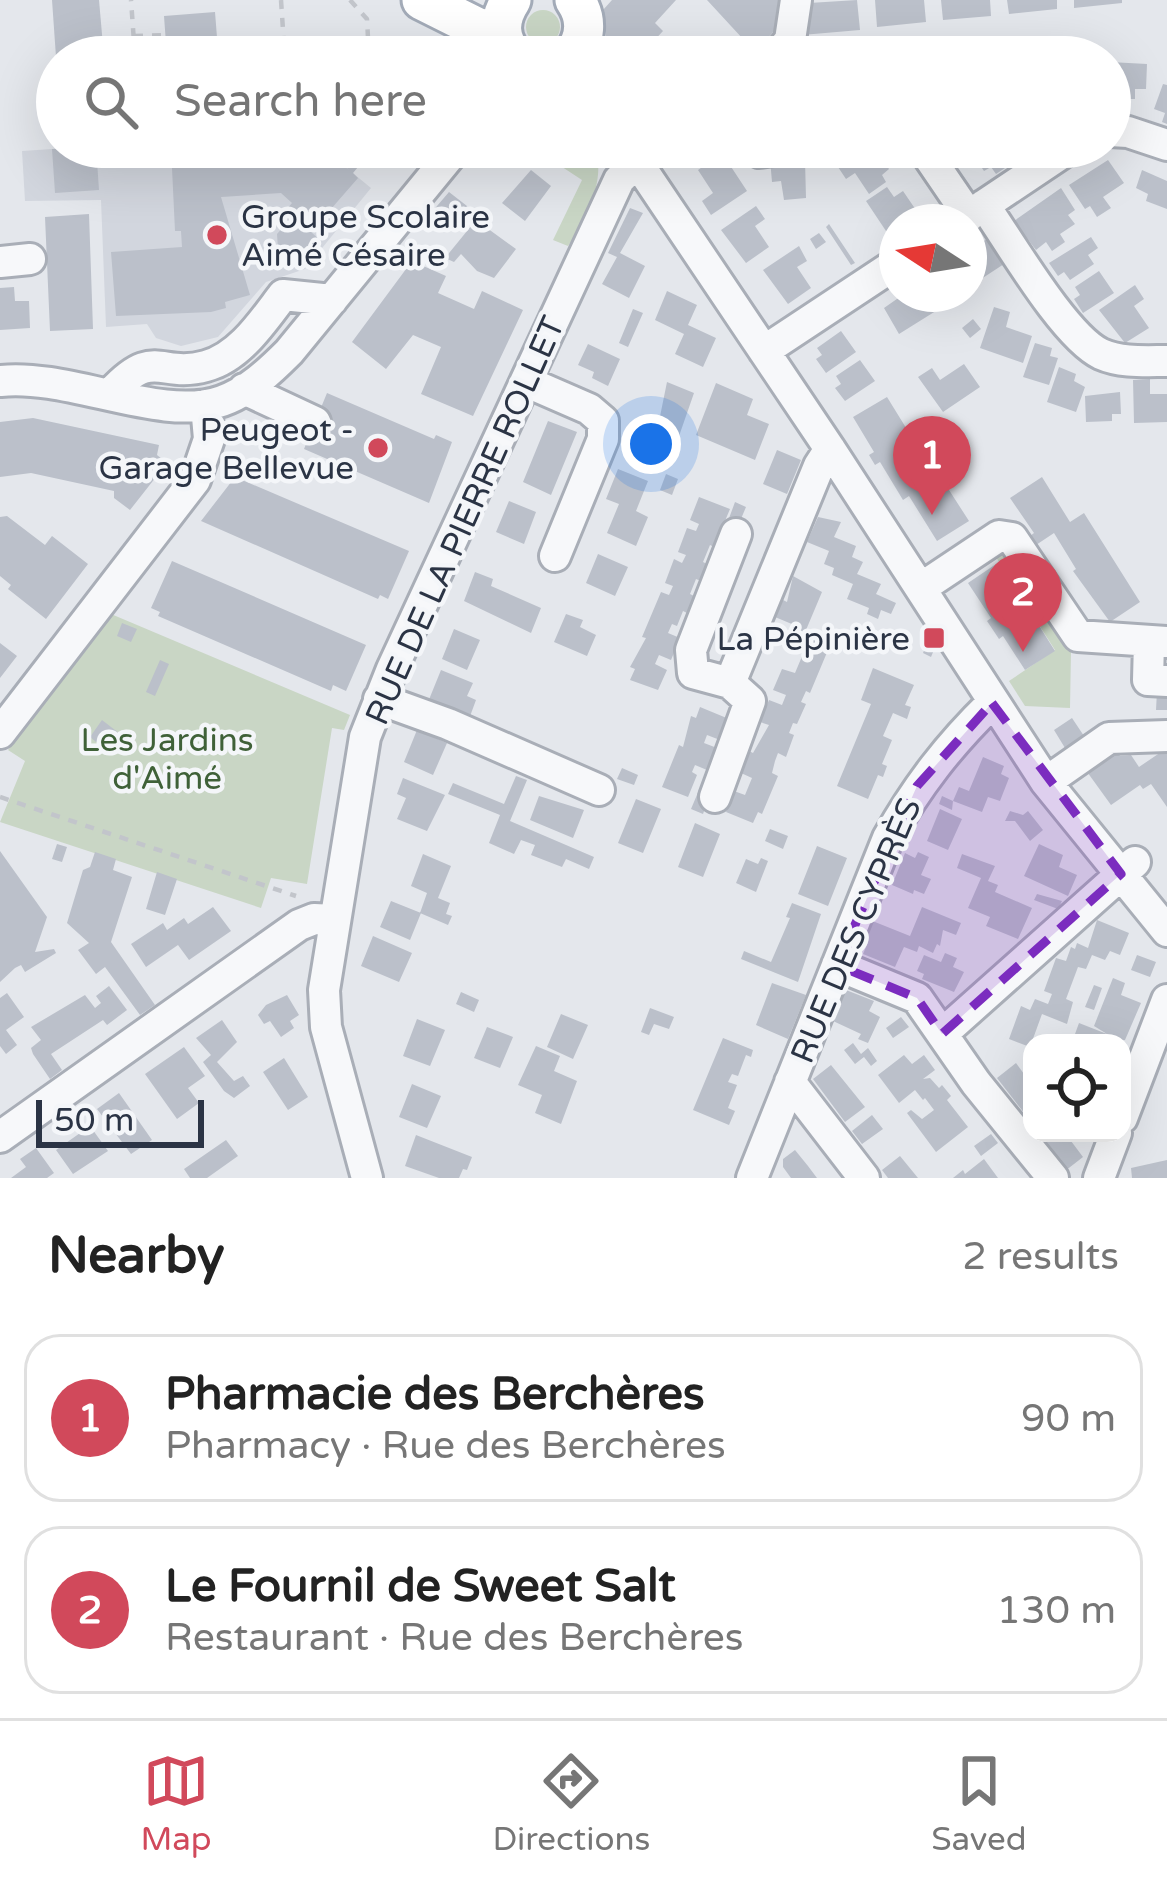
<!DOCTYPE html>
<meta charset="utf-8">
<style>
:root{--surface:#fff;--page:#f2f2f2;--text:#222;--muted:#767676;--line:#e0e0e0;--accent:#d1495b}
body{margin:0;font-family:"Varela Round",sans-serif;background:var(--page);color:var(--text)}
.controls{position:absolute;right:36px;bottom:36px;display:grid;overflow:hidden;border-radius:24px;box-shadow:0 12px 48px #0002}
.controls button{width:108px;height:108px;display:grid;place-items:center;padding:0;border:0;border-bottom:3px solid var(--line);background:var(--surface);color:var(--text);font:60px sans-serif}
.compass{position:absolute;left:879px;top:204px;width:108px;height:108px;border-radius:50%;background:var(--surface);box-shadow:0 12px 48px #0002;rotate:282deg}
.scale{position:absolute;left:36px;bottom:30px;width:168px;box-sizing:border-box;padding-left:12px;border:6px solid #2b3445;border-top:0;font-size:33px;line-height:42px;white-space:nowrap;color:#2b3445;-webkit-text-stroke:9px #f4f6f9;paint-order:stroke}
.you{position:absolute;left:651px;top:444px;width:42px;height:42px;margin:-30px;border:9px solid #fff;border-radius:50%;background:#1a73e8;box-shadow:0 0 0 18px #1a73e833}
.badge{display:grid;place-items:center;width:78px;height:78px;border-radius:50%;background:var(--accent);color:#fff;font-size:39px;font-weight:700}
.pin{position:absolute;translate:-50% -99px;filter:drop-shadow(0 3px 6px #0008)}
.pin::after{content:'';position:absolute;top:63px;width:42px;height:36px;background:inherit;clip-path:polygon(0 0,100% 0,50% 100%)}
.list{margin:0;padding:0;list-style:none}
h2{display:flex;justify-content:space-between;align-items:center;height:156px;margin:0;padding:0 48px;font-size:51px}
h2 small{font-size:39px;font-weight:400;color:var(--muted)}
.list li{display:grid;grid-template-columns:78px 1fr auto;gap:36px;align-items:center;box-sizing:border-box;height:168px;margin:0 24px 24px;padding:0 24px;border:3px solid var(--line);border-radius:36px}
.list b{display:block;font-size:45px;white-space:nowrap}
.list p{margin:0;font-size:39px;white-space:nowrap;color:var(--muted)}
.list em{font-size:39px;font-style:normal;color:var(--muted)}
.icon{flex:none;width:66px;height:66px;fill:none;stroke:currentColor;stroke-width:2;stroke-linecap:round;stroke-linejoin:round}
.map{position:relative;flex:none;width:1167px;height:1178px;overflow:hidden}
.search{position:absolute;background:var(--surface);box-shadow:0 12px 48px #0002;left:36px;right:36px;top:36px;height:132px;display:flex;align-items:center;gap:30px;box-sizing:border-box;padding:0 42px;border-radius:66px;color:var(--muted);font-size:45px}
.sheet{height:540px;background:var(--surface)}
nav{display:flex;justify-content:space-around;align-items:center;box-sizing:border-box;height:168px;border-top:3px solid var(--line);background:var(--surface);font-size:33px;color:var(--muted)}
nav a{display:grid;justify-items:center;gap:6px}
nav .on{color:var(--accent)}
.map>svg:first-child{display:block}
.built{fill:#d2d6de}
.green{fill:#c9d6c5}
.building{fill:#bbc0ca}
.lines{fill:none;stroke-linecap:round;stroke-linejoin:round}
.minor-casing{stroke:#a9aeb7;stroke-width:36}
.major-casing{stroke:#a3abb8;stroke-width:45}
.path{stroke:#c2c5cb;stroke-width:4.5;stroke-dasharray:9 9;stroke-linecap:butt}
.minor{stroke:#f7f8fa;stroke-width:30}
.major{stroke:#fff;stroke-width:39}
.marked{fill:#7b2cbf;fill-opacity:0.2;stroke:#7b2cbf;stroke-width:9;stroke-dasharray:24 15;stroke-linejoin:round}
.poi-dot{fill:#d1495b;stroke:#f4f6f9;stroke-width:4.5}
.labels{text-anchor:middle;stroke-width:9;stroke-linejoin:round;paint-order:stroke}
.poi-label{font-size:33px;fill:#2b3445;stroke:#f4f6f9;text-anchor:end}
.street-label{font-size:33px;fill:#2b3445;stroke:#f4f6f9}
.park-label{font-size:33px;fill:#3f6138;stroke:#f4f6f9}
</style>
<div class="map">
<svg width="1167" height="1178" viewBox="0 0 1167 1178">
<rect width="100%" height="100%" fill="#e4e7ec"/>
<path class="built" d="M82 147H321L371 188 305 269 266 282 218 337 181 346 156 338 147 324 106 327 101 200 25 201 22 151Z"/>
<path class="green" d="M526 27a17 17 0 1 1 34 0a17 17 0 1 1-34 0Z
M576 147H594C608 176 585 223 568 246L553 240 582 180 553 161H567Z
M1006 550 1071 651 1070 708 1025 706 1009 681 1055 650 992 551Z
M111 614 350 715 344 730 332 728 307 884 271 878 261 908 0 822 25 761 8 750Z"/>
<path class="building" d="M52 0H99L104 57H56Z
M612 0H676L655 23 663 31 650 45 652 57H608L603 10Z
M707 0H785L786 18 755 52Z
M857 0 860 30 802 35 801 23 810 22 809 3Z
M875 0H924L926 22 877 27Z
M941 0H990L991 16 943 20Z
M1007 0H1057V9L1009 14Z
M1074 0H1122V3L1074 8Z
M215 12 218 50 388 37 389 57H167L164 16Z
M1110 62 1147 64 1146 89H1135V99H1110Z
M1163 84 1167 85V124L1162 122 1165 113 1154 109Z
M96 147 99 190 55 193 52 149Z
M171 147H286V151L299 150 305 156 313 147H321L349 170 325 147H375L353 173 358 178 311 232 320 240 297 265 278 249 277 234 293 216 286 210 292 203 281 193 221 197 250 295 225 302 226 308 211 312 116 316 111 252 182 247 181 231H175Z
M665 147H693L674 160Z
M849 147H874L889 169 882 175 886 182 869 194 855 173 846 179 836 164 845 158 841 153Z
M968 147H1004L1014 162 996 174 991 167 984 171Z
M722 153 747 191 711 215 702 201 713 193 698 170Z
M770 159 805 160 806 198 784 200 781 181 772 182Z
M1108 160 1124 183 1103 197 1111 208 1097 217 1090 206 1085 209 1069 185Z
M531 170 551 186 525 221 502 203Z
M1142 170 1167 181V209L1146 201 1148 194 1136 188Z
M887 187 894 197 903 191 918 213 909 219 911 222H897L894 243 866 201Z
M1061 188 1075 210 1068 215 1075 224 1060 234 1065 242 1052 251 1046 242 1036 250 1014 221Z
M449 192 467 206 458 218 451 212 435 230 425 220Z
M756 206 765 219 755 226 769 247 746 263 721 230Z
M630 208 643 213 620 253 645 266 629 298 602 284 617 257 608 253Z
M89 214 93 329 50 331 45 217Z
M476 220 516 249 494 278 477 271 461 254 454 262 445 258Z
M829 224 855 263 851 265 826 227Z
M819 233 826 242 816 249 810 239Z
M1091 237 1098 248 1088 255 1094 264 1070 280 1064 272 1058 276 1049 263Z
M987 239 1004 264 969 287V251Z
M799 246 807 261 797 267 811 288 788 304 763 270Z
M412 261 446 276 438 293 474 309 482 291 523 310 473 416 421 394 441 347 413 335 386 369 352 342Z
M1099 271 1114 293 1083 313 1074 299 1080 295 1075 287Z
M1135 285 1144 299 1134 306 1149 328 1125 343 1099 310Z
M14 287 15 301H29L30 328 0 330V288Z
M667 291 697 305 688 325 716 338 703 367 675 354 684 334 655 320Z
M904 294H942L934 300 939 309 899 334 884 308Z
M994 307 1010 312 1006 327 1032 336 1023 363 980 348Z
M633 309 643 313 628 347 619 343Z
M973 319 981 329 970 338 962 328Z
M841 331 856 352 826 373 816 359 822 355 817 348Z
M1035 343 1052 348 1050 356 1058 358 1049 385 1023 377Z
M588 344 620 359 608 386 592 378 594 372 578 365Z
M860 360 875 381 845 401 835 388 841 384 836 376Z
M964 364 980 387 943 412 918 377 932 368 940 380Z
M1059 367 1076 374 1074 381 1085 387 1076 412 1047 402Z
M1150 379V394H1167V422L1134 423 1133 380Z
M667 382 694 393 670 462 637 447 644 431 656 436Z
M716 383 753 399 747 415 769 424 755 460 696 435Z
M1120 392 1121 414H1112V421L1086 422 1085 396Z
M327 393 434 439 436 435 452 442 429 503 304 449Z
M887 397 937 478 940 476 969 521 937 541 909 496 903 500 880 462 875 465 869 455 874 452 853 417Z
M33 418 159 445 157 455 167 463 130 510 114 498V491L31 473 0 477V422Z
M548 421 577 432 551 495 523 482Z
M777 450 801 460 787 494 763 484Z
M618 469 648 481 636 511 648 517 636 546 607 533 619 504 606 499Z
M666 474 678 479 672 495 660 490Z
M235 477 409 551 388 599 380 595 378 599 201 521Z
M1042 477 1070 522 1084 513 1140 602 1110 622 1073 571 1076 569 1054 533 1036 545 1030 536 1034 533 1010 498Z
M699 497 730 509 714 547 710 545 703 562 707 564 701 581 696 579 690 594 694 596 687 613 683 611 677 626 672 624 668 633 680 638 671 660 659 655 655 664 667 670 658 690 630 680 635 669 630 667 646 638 642 637 661 592 669 595 673 586 665 583 674 559 682 563 686 555 678 552 687 528 696 531 699 524 690 520Z
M509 501 536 512 524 544 496 532Z
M735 502 746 507 738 526 728 521Z
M7 516 45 545 52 536 88 564 46 619 8 589 11 585 0 576V517Z
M818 517 841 522 834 537 856 546 852 557 863 562 857 574 881 584 876 594 896 603 891 614 881 610 878 619 867 614 869 608 847 599 853 584 832 575 834 568 824 564 829 551 807 542Z
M598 554 628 567 615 596 586 583Z
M172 561 366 645 346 691 333 685 331 691 158 616 160 612 151 608Z
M999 562 1055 651 1025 670 1003 636 999 639 987 621 991 618 968 583Z
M475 572 493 579 491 586 541 608 531 633 464 601Z
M793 576 822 592 806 630 827 638 823 648 828 650 810 693 806 691 801 702 806 704 797 724 793 723 789 733 794 735 786 757 778 753 775 761 772 773 778 776 762 814 758 812 753 823 726 812 734 791 745 795 752 778 741 773 749 751 753 753 769 725 760 722 769 700 782 705 786 695 773 690 782 669 795 673 803 654 790 648 799 627 775 617 783 600 787 602Z
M566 614 583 620 580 627 596 635 587 656 554 642Z
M122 623 137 629 131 642 117 636Z
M454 629 480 640 467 670 442 659Z
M930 636 936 645 931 657 923 653Z
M0 643 17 656 0 678Z
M160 660 169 664 155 696 146 692Z
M873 668 914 685 905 705 911 707 907 719 893 713 883 736 892 740 882 764 887 766 883 777 878 775 868 799 837 786 871 704 861 700Z
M441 670 473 683 467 696 476 700 469 719 428 702Z
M1157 691H1167V710H1156Z
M700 707 729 719 720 740 707 735 704 743 717 748 707 770 695 765 692 772 697 775 688 797 662 787 679 745 683 747 691 716 696 718Z
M1072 718 1084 736 1065 748 1054 730Z
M102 720 124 737 111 754 90 737Z
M417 730 447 743 433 775 404 762Z
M1167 748V807L1151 784 1143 789 1140 785 1111 805 1085 769 1115 749 1120 756 1131 755 1139 767Z
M983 757 1004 766 1001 774 1009 778 1000 801 988 797 982 812 953 801 952 810 939 804 942 796 953 801 959 787 969 791Z
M622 768 638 775 634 785 617 779Z
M516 776 527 780 510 821 594 857 589 869 566 859 562 867 531 855 535 845 521 840 514 854 489 843 500 815 448 794 453 783 504 804Z
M403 778 445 795 427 831 397 819 406 798 397 794Z
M699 790 710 794 703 814 691 809Z
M539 796 584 810 573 838 530 820Z
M636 799 661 809 643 853 618 843Z
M940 809 962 819 948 850 927 841Z
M1010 811 1023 815 1028 811 1043 830 1030 841 1015 821H1005Z
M695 823 720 834 703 877 678 867Z
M770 829 788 836 783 849 765 841Z
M57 844 67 847 62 862 52 859Z
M1039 844 1063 855 1059 867 1077 875 1068 896 1024 876Z
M817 846 847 858 828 906 798 894Z
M0 851 47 917 35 952 54 949 56 953 25 972 21 965 15 968 0 982Z
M95 852 116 859 113 870 132 877 111 942 155 1005 140 1015 105 967 96 974 78 950 89 943 67 923 83 870 90 867Z
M918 852 929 857 921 875 931 879 924 894 914 890 913 894 892 885 905 853 915 858Z
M423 854 451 866 438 898 450 903 446 914 452 916 448 925 420 913 427 893 411 886Z
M962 854 995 866 988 881 998 885 995 892 1032 908 1018 939 986 926 990 917 968 908 981 878 957 868Z
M761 858 768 861 756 892 736 883 746 859 758 864Z
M157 872 177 879 165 915 146 909Z
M1037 894 1062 901 1058 909 1034 900Z
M391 901 421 913 410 940 380 927Z
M792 903 821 914 798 982 741 959 744 951 771 962 790 918 786 917Z
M213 907 231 931 189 960 178 945 146 967 131 944 163 923 167 930 184 918 188 924Z
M922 907 961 923 956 935 943 930 940 946 937 944 933 953 919 946 917 952 904 947 895 967 863 954 868 942 862 939 870 920 910 936Z
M1097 920 1129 933 1120 955 1110 951 1105 960 1092 955 1086 969 1078 967 1066 999 1073 1002 1067 1024 1042 1014 1030 1047 1009 1039 1021 1006 1030 1010 1035 999 1048 1004 1052 994 1044 991 1056 958 1066 961 1071 947 1075 949 1077 943 1088 948Z
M373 936 412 953 399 982 361 966Z
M945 953 957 958 953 967 964 972 954 992 922 979 924 974 917 971 924 955 941 962Z
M1137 955 1156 962 1150 977 1131 970Z
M1113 978 1125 983 1121 995 1141 1003 1125 1040 1098 1043 1075 1034 1079 1023 1107 1034 1094 1026Z
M772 983 806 995 788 1039 756 1025Z
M1094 985 1102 988 1094 1010 1085 1007Z
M109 986 127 1010 107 1025 103 1020 51 1054 62 1070 50 1079 33 1054 31 1048 41 1040 31 1027 85 995 95 1008 101 1003 96 996Z
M846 990 874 1001 869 1011 880 1017 868 1043 858 1039 861 1034 833 1021Z
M461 992 479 1000 474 1012 456 1004Z
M7 993 24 1017 6 1030 17 1045 6 1054 0 1046V998Z
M287 995 299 1015 290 1021 294 1028 281 1037 270 1021 264 1024 258 1015 266 1005Z
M650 1008 674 1017 669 1029 654 1024 649 1035 641 1032Z
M561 1014 588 1025 573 1059 547 1047Z
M901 1017 909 1027 893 1038 886 1028Z
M417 1019 445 1030 430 1066 403 1056Z
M222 1020 237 1042 217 1062 234 1081 243 1076 250 1086 234 1098 224 1091 203 1062 211 1055 196 1038Z
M487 1027 513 1037 500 1068 474 1058Z
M723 1038 753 1050 751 1057 746 1055 738 1076 732 1074 728 1082 737 1085 728 1108 735 1111 729 1125 693 1110Z
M853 1043 861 1054 868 1048 877 1061 871 1066 864 1057 855 1064 844 1050Z
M536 1046 560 1056 554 1071 577 1081 561 1124 535 1113 542 1095 518 1085Z
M184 1047 205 1076 188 1088 199 1103 177 1119 145 1074Z
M904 1055 912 1064 924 1055 935 1070 923 1079 930 1078 939 1088 942 1085 951 1096 947 1100 968 1127 936 1152 907 1113 911 1110 922 1119 934 1110 925 1098 923 1100 915 1090 899 1103 878 1075Z
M284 1058 308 1097 288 1110 263 1072Z
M1016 1063 1032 1085V1109L1025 1114 997 1078Z
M831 1065 865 1107 845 1122 813 1079Z
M412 1084 441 1096 427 1128 399 1117Z
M119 1093 152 1140 131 1154 97 1109Z
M872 1115 883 1129 862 1144 852 1131Z
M90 1126 108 1151 73 1174 56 1150Z
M1048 1133H1065L1083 1157 1065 1171 1043 1144 1052 1137Z
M991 1134 998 1143 981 1156 974 1146Z
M416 1135 472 1157 467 1170 463 1169 459 1178H439L405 1166Z
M226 1140 238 1156 207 1178H190L184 1169Z
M36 1148 54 1173 47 1178H11L26 1167 20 1159Z
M795 1150 808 1166 817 1178H791L783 1167V1159Z
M900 1156 918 1178H888L882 1170Z
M984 1159 998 1178H953L963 1170 965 1174Z
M1167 1160V1178H1132L1131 1168Z"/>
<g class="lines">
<defs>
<path id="minor" d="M776 57 790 40 796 0
M1110 131 1128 132 1167 145
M627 147 830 449 1046 782 1167 931
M922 147 969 216
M759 152 796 147
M984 205C1010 242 1064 336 1101 354 1121 363 1146 361 1167 361
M959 222 1071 147
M0 262 30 259
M764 351 897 263
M0 381C69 373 161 423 222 401 248 392 270 371 289 352L457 147
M527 382 589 409 603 421V439L555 556
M244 389 315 422
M111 393C155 345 159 379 206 366 240 357 263 321 283 295L332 300
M921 588 999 536 1012 538 1078 636 1167 642
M1149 642 1148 680 1167 681
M730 683 693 673 691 650 736 534
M379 699 448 724 599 790
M0 733 195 480 209 439 206 405
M1046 782 1109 738 1167 736
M715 797 750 701 730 683 819 466 830 449
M837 965 917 998 976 1083 1053 1178
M942 1034 1135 862
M790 1082 864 1178
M1122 1118 1167 1000
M0 1137 299 925 314 919 335 920
M367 1178 326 1027 324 990 365 737 392 669 619 180 637 162
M752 1178 888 838C917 786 949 745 992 703
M1099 1178 1116 1133"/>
<path id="major" d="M422 0 480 29 501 28
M511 0C498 20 498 39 514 57
M571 57C586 40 588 19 575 0"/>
</defs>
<use href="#minor" class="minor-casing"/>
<use href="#major" class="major-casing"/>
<path class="path" d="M281 0 284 45
M350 0 367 19 368 38
M134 36 166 35
M103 45 134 42 131 0
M0 797 296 896"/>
<use href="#minor" class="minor"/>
<use href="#major" class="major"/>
</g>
<path class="marked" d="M992 703 1121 874 942 1034 917 998 837 965 917 786Z"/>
<g class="poi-dot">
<circle cx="217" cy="235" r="12"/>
<circle cx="378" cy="448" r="12"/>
<rect x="922" y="626" width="24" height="24" rx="6"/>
</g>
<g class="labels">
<g class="poi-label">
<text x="241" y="228" text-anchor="start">Groupe Scolaire<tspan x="241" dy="38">Aimé Césaire</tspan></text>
<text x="354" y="441">Peugeot -<tspan x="354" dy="38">Garage Bellevue</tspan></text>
<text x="910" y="650">La Pépinière</text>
</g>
<g class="street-label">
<text transform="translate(464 520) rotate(-66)" y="12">RUE DE LA PIERRE ROLLET</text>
<text transform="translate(855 930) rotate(-67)" y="12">RUE DES CYPRÈS</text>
</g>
<g class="park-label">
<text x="167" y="751">Les Jardins<tspan x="167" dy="38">d'Aimé</tspan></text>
</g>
</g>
</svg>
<div class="controls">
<button><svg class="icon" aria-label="locate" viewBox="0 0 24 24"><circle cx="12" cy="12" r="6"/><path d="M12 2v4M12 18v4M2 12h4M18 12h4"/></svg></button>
</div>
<svg class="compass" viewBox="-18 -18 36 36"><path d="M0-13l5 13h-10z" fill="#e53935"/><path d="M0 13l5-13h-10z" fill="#767676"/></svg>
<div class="scale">50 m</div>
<div class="you"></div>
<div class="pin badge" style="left:932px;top:515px">1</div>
<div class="pin badge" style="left:1023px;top:652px">2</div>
<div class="search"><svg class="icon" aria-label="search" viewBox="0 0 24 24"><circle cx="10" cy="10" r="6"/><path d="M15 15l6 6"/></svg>Search here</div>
</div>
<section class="sheet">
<h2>Nearby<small>2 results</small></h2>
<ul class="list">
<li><span class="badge">1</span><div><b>Pharmacie des Berchères</b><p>Pharmacy · Rue des Berchères</p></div><em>90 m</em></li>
<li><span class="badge">2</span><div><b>Le Fournil de Sweet Salt</b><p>Restaurant · Rue des Berchères</p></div><em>130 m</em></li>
</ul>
</section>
<nav>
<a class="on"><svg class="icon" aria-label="map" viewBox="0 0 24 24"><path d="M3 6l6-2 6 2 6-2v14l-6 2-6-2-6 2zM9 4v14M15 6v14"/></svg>Map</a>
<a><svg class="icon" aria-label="directions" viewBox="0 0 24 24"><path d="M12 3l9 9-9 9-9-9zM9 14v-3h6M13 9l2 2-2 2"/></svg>Directions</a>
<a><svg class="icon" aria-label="saved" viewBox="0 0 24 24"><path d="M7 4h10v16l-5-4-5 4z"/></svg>Saved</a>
</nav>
